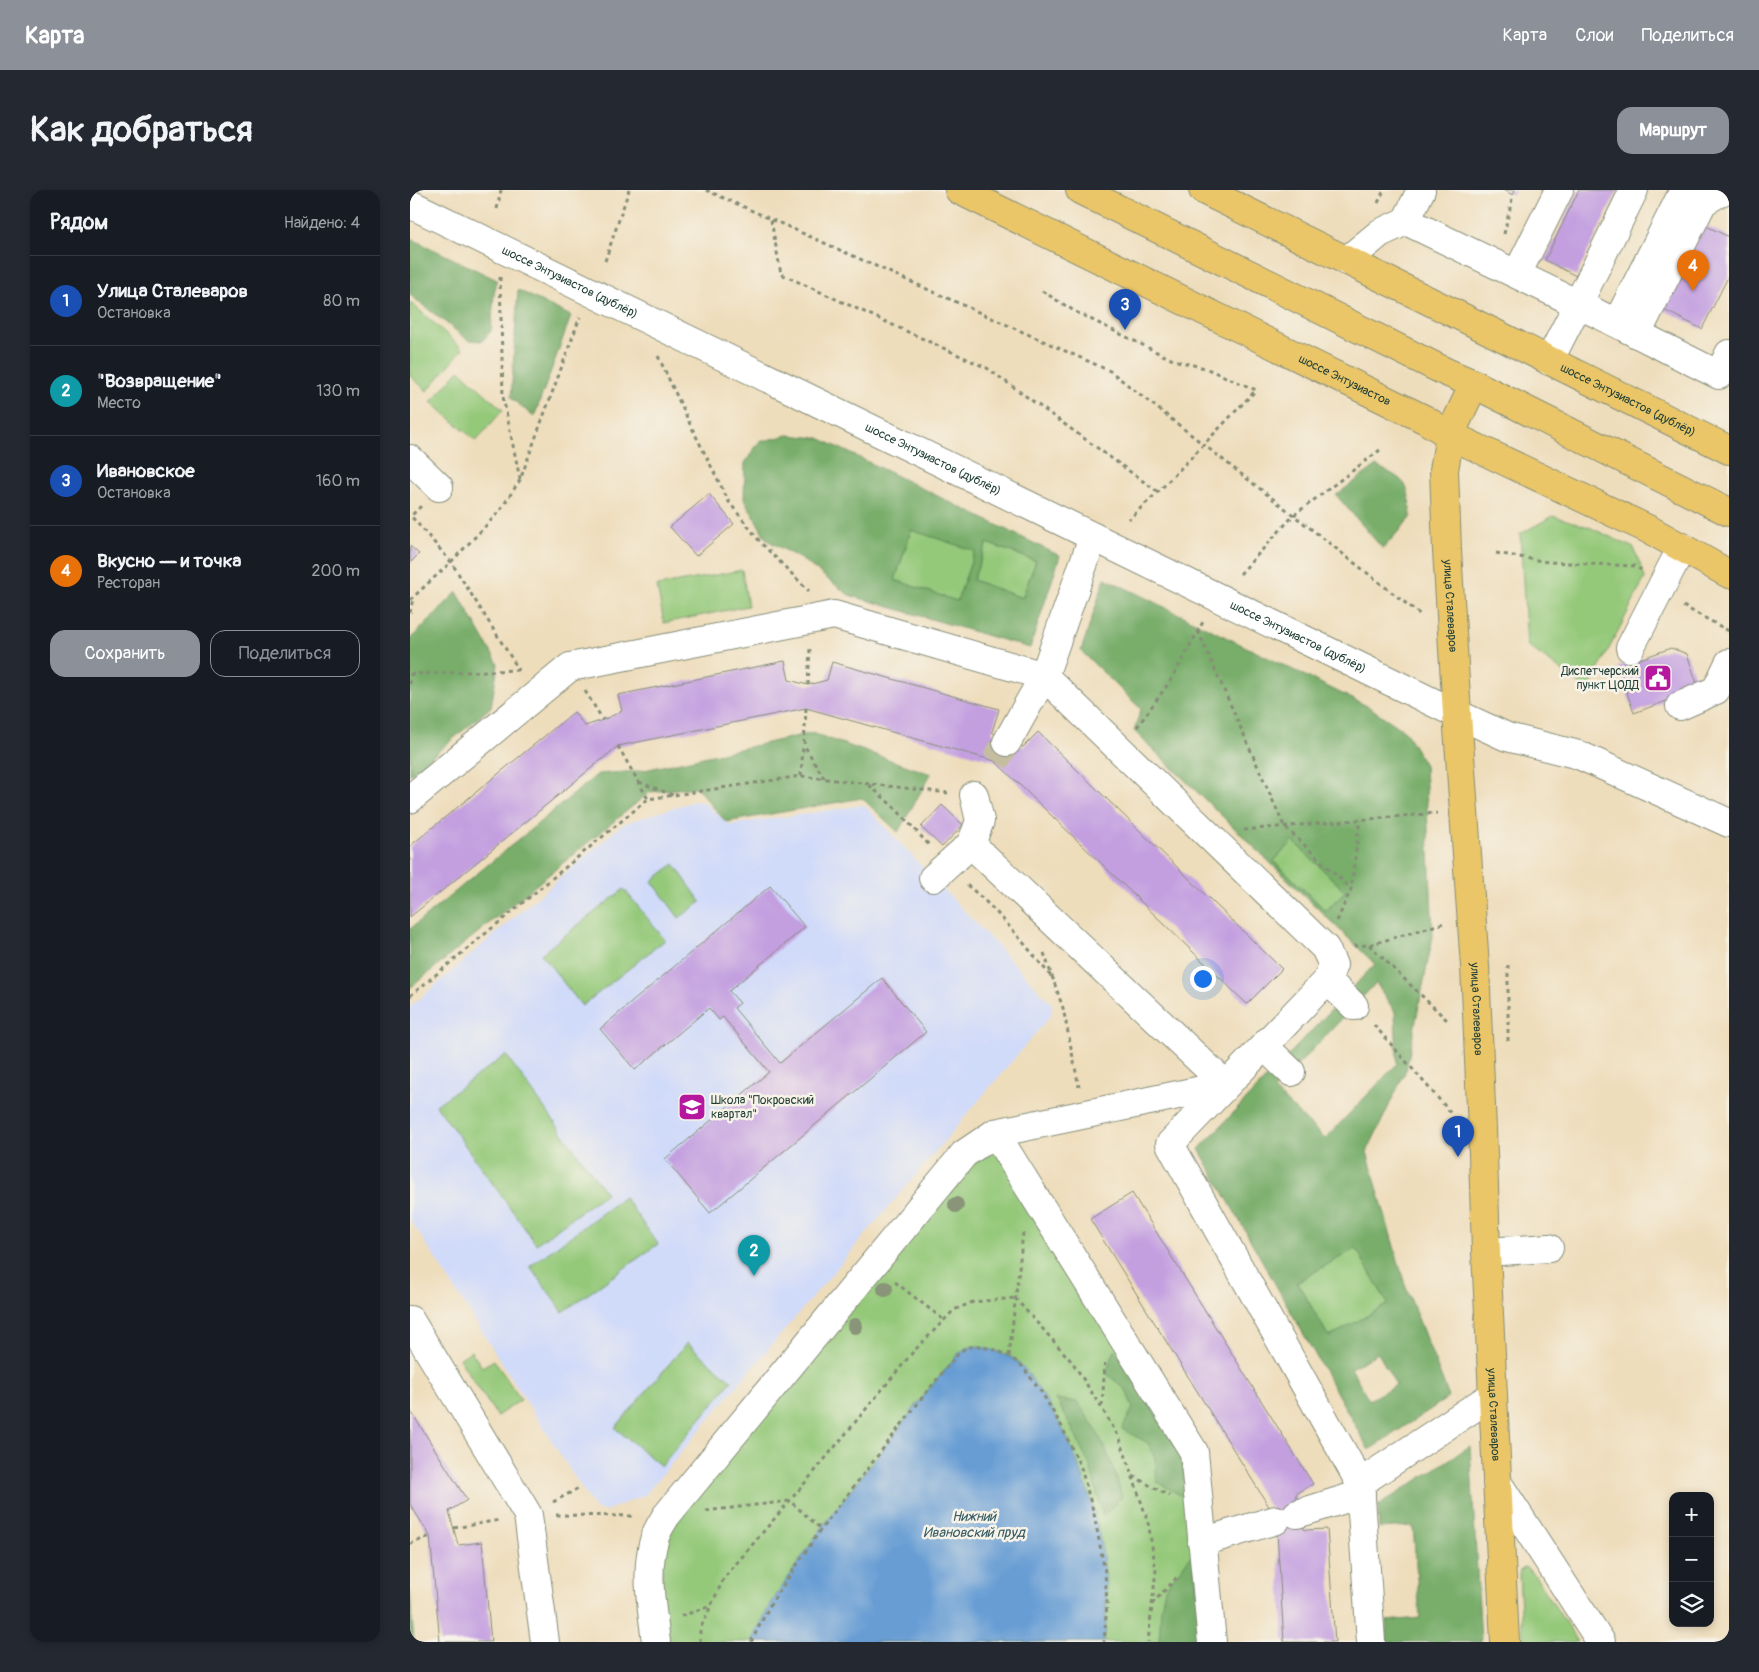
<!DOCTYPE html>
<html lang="ru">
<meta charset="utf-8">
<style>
:root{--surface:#171b24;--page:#242831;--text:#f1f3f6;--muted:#9ea1a6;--line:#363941;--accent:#8c9099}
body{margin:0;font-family:Pangolin,sans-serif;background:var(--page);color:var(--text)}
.controls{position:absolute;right:15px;bottom:15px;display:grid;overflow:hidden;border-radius:10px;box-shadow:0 2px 8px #0003}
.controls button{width:45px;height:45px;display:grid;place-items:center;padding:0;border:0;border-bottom:1px solid var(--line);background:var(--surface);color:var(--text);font:25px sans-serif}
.you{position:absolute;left:792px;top:788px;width:18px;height:18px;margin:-12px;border:4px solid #fff;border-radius:50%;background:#1a73e8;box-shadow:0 0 0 8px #1a73e833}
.badge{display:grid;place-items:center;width:32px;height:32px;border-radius:50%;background:var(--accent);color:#fff;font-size:16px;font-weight:700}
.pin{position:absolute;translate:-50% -41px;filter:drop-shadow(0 1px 2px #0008)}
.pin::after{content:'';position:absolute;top:26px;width:18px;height:15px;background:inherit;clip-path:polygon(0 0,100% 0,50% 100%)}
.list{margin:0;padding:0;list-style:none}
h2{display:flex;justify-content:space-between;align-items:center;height:65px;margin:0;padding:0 20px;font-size:21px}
h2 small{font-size:16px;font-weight:400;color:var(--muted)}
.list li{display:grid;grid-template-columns:32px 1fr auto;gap:15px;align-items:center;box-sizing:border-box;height:90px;padding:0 20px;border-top:1px solid var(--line)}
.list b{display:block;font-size:19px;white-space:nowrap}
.list p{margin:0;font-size:16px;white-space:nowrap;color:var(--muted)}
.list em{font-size:16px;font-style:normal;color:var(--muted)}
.actions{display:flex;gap:10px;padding:15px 20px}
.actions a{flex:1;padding:11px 0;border:1px solid var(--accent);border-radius:15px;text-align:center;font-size:18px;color:var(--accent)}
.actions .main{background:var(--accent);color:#fff}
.icon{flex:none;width:28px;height:28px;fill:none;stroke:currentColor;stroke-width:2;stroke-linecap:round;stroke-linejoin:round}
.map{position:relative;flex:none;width:1319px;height:1452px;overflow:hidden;border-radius:15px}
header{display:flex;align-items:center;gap:30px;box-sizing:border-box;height:70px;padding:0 25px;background:var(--accent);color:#fff}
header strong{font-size:24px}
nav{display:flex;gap:28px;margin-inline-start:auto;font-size:18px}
.intro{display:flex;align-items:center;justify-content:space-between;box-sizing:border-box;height:120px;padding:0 30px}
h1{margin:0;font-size:35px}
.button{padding:12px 22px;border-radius:15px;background:var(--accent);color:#fff;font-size:18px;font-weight:700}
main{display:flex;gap:30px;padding:0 30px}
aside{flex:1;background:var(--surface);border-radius:15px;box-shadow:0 2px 8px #0003}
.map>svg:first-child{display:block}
.built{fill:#d0daf9}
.green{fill:#95c97a;stroke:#5a8357}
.forest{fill:#78ad6a;stroke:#4c754f;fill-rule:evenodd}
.water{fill:#689dd4;stroke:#446d84}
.building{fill:#c39fe0}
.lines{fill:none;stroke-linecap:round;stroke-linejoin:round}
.minor-tunnel{stroke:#c5bda0;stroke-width:28;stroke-dasharray:28 14;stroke-linecap:butt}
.minor-casing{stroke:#868d78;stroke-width:30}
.major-casing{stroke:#868d78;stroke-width:30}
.path{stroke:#868d78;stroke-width:3;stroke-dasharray:4 4;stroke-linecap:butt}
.minor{stroke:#fff;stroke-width:28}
.major{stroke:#eac669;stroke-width:28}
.tree{fill:#899478}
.labels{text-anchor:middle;stroke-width:5;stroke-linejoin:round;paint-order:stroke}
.street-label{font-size:12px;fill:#1f3d34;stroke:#f7f3e8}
.poi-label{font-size:12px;fill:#1f3d34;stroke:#f7f3e8;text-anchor:end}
.water-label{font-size:14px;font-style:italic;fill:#355a64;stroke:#f7f3e8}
</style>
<header>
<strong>Карта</strong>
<nav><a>Карта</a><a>Слои</a><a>Поделиться</a></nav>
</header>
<div class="intro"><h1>Как добраться</h1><a class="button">Маршрут</a></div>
<main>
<aside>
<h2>Рядом<small>Найдено: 4</small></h2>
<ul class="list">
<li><span class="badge" style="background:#1a4fb4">1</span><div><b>Улица Сталеваров</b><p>Остановка</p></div><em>80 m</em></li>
<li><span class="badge" style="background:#0f9aa8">2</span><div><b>&quot;Возвращение&quot;</b><p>Место</p></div><em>130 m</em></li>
<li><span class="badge" style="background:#1a4fb4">3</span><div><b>Ивановское</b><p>Остановка</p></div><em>160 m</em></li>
<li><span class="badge" style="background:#e8710a">4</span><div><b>Вкусно — и точка</b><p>Ресторан</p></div><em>200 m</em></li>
</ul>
<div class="actions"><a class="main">Сохранить</a><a>Поделиться</a></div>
</aside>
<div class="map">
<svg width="1319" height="1452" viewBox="0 0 1319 1452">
<rect width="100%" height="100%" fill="#f7f3e8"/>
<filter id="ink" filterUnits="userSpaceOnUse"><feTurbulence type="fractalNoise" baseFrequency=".02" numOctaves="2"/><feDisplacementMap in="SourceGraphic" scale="10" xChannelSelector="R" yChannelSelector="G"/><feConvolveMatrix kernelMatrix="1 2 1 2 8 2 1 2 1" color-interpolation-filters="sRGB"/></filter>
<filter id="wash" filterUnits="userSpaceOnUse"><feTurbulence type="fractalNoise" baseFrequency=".0096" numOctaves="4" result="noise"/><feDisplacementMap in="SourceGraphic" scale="20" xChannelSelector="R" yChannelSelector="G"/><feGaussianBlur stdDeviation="1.12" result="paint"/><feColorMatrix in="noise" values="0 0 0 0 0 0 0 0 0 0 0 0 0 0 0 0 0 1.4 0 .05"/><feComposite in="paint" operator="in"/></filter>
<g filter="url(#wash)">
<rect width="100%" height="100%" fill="#edb"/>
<path class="built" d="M284 611 295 613 319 635 454 615 642 814 641 825 235 1305 195 1321 185 1319 0 1029V817L213 634Z"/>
<path class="green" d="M0 112 53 159 17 201 0 186Z
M49 180 93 220 66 251 21 212Z
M1143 326 1179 337 1224 358 1235 388 1178 500 1117 455 1110 344Z
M502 339 565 361 547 412 485 390Z
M577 353 626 371 612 408 563 390Z
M332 380 338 416 254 433 247 396Z
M883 651 935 701 916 721 864 671Z
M264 674 291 712 269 728 242 691Z
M214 699 255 750 172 816 131 764Z
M96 865 196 1003 126 1054 26 915Z
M586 949 777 1266 794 1452H252V1347L556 971Z
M214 1007 248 1054 153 1122 120 1076Z
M946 1058 978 1114 919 1148 887 1092Z
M277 1153 322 1191 251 1276 205 1238Z
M61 1161 72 1177 84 1170 111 1210 87 1226 49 1169Z
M1115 1377 1124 1384 1168 1452H1113L1109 1385 1110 1380Z"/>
<path class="forest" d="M0 48 87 90 84 103 81 141 72 151 58 150 0 105Z
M108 100 161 126 124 227 101 208Z
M378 245 409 248 650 366 620 458 439 405 394 371 357 350 334 309 335 273 349 252ZM501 340 565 361 547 411 485 390ZM577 353 626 371 612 408 563 390Z
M966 276C998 291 998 292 1001 327L973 359 926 305Z
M695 388 959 517 995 541 1015 575 1023 746 996 880 957 962 995 1095 1039 1207 959 1260 789 959 965 774 724 541 731 519 671 461ZM883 651 935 701 916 721 864 671ZM966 793 985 822 987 874 915 949 864 900ZM946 1058 978 1114 919 1147 887 1092ZM968 1163 986 1195 959 1210 941 1178Z
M47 402 88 474 81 517 0 585V449Z
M402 543 521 584 488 642 452 608 316 632 286 597 240 602 0 798V739L188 584 230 581Z
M705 1160 772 1267 776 1308 747 1292 745 1269 738 1253 712 1239 723 1218 716 1200 696 1183Z
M646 1209 667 1212C689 1240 703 1272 712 1307L693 1326 680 1276 661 1236Z
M1060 1256 1071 1452H977L976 1431 1010 1428 1003 1336 969 1338 968 1316Z
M783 1363 792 1452H749L751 1418 755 1398Z
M0 1401 4 1452H0Z"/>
<path class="water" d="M567 1156C583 1160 599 1163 611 1175 617 1180 621 1188 625 1194 670 1255 700 1350 696 1426 696 1434 696 1444 694 1452H341L360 1415 411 1339 519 1199 549 1163 556 1158Z"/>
<g id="blocks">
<path class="building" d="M1093 0H1105L1103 5Z
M1169 0H1208L1166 86 1135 70Z
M1290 33 1319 47V85L1292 139 1248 117Z
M299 304 324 334 286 366 260 337Z
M0 356 9 364 0 373Z
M1261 458 1277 464 1289 499 1224 523 1208 477Z
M375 471 379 490 398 495 417 490 422 472 589 519 582 542 597 552 613 557 628 542 872 779 837 814 585 571 396 518 208 556 0 727V656L164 522 175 536 193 530 212 521 208 505Z
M532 615 553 635 532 657 511 637Z
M360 696 395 737 319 801 330 813 324 818 370 873 472 788 516 842 300 1023 255 969 359 882 313 827 309 830 299 818 225 880 190 839Z
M722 1003 903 1294 886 1304 887 1324 895 1340 917 1339 925 1452H874L867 1342 861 1320 680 1029Z
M0 1220 57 1310 39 1321 48 1355 72 1352 81 1452H30L20 1346 0 1314Z"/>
</g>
</g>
<g filter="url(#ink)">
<use href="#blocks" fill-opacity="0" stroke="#868d78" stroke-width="1"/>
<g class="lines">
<path class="minor-tunnel" d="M585 571 597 552"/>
<defs>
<g id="minor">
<path id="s1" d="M0 14 1047 524 1097 547 1169 565 1319 633"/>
<path d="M996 31 1011 0"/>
<path d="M936 71 970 43 996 31 1168 114 1224 0"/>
<path d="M1107 84 1149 0"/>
<path d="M1207 133 1274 0"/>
<path d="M1227 144 1293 12 1314 0"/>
<path d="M1139 171 1168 114 1309 185 1319 164"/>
<path d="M0 269 29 297"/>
<path d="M1220 458 1272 357"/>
<path d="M1270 516 1306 500 1319 473"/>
<path d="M597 552 634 486 683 347"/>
<path d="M0 609 160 477 424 425 634 486 915 758 923 775 917 790 760 954 950 1293 961 1452"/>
<path d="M523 688 561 654"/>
<path d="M917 790 944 816"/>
<path d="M854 856 881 882"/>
<path d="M585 943 784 1262 802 1452"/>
<path d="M1076 1062 1139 1058"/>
<path d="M0 1130 118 1325 135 1452"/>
<path d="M1087 1292 1191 1452"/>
<path d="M950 1293 1083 1205"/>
<path d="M887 1324 951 1304"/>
<path d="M792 1352 866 1330"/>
<path d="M246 1452C242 1417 234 1382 245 1347 247 1340 252 1333 256 1326L554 964 585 943 816 895 561 654 570 631 564 605"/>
</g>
<g id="major">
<path id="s2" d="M549 0 1014 229 1040 245 1242 341 1319 384"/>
<path d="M670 0 1036 182 1064 194 1319 322"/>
<path id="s3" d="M793 0 1060 131 1319 260"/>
<path id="s4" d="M1064 194 1040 245 1034 280 1037 360 1047 524 1065 776 1073 963 1076 1062 1095 1452"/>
</g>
</defs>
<use href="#minor" class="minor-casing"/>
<use href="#major" class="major-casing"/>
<path class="path" d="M296 0 700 181 1012 426
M968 13 974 0
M87 19 91 0
M361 30 371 84 577 178 748 302
M1094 44 1103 5
M195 71 219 0
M90 87 93 207 110 289
M632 101 666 122 763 170 795 178 846 200 748 302 719 329
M248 166 280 234 319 312 351 353 399 401
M11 316 1 326 41 372 109 480
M1086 363 1138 372 1225 376 1231 380
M830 384 884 325 970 260
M0 410 41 372 89 322 110 290 170 127
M1273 416 1319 441
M0 423 3 408
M788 441 874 636 941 699
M0 484 109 480
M0 494 1 484
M398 495 400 458
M175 501 193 530
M396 518 394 555 414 588
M727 537 763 487 794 430
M208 556 238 609
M391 586 393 556
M229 592 263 605
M459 595 485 618 520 656
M834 640 1027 623
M557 695C590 722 616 756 644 790
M927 731 941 699 950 630
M959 755 1039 832
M944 756 959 755 1034 733
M634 763 653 818 669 897
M1098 775V852
M0 806 238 609 391 586 538 603
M964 835 1042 924
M485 1092 534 1130
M605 1108 663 1173 691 1217 710 1249 738 1332 746 1380 738 1452
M599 1166 613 1043
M692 1216 695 1173
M723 1286 759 1306
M143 1312 171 1297
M296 1321 380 1311 411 1339
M146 1325 225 1326
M44 1338 90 1330
M0 1354 20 1346
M742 1414 769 1385
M271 1426 301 1416
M290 1452V1439L314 1388 405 1281 503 1162 544 1120 563 1112 605 1108
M341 1452 360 1415 411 1339 519 1199 549 1163 556 1158 567 1156 585 1160 599 1166 612 1176 632 1203 652 1237 671 1278 684 1324 695 1382 697 1414 694 1452"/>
<use href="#minor" class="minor"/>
<use href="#major" class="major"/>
</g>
<g class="tree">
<circle cx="546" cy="1015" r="8"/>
<circle cx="475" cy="1099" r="8"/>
<circle cx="445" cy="1136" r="8"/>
</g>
</g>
<defs>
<symbol id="civic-square" viewBox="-11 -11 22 22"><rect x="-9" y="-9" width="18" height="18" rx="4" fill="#b5179e" stroke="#f7f3e8"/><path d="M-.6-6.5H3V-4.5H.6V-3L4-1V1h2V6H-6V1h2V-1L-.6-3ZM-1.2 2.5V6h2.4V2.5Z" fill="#fff"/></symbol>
<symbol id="school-square" viewBox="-11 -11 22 22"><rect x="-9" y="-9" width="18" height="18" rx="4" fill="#b5179e" stroke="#f7f3e8"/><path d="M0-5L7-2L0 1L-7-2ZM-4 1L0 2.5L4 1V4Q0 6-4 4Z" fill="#fff"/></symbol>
</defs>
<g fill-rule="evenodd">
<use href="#civic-square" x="1232" y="472" width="32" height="32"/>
<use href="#school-square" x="266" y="901" width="32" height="32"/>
</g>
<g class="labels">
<g class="street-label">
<text dy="4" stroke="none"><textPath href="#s1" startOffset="178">шоссе Энтузиастов (дублёр)</textPath></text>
<text dy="4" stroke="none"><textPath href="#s2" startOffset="430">шоссе Энтузиастов</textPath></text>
<text dy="4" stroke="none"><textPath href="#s3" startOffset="474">шоссе Энтузиастов (дублёр)</textPath></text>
<text dy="4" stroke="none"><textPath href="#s1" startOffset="582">шоссе Энтузиастов (дублёр)</textPath></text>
<text dy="4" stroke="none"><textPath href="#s4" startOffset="228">улица Сталеваров</textPath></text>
<text dy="4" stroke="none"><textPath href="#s1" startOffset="988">шоссе Энтузиастов (дублёр)</textPath></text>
<text dy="4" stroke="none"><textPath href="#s4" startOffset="632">улица Сталеваров</textPath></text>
<text dy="4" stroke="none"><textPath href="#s4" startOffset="1038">улица Сталеваров</textPath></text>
</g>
<g class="poi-label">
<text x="1229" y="485">Диспетчерский<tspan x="1229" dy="14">пункт ЦОДД</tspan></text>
<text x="301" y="914" text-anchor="start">Школа "Покровский<tspan x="301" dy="14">квартал"</tspan></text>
</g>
<g class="water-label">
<text x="564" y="1331">Нижний<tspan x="564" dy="16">Ивановский пруд</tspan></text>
</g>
</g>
</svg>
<div class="controls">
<button>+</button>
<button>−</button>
<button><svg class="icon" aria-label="layers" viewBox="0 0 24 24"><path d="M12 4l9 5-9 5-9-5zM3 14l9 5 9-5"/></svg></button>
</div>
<div class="you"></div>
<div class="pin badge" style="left:1048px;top:967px;background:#1a4fb4">1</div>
<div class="pin badge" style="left:344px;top:1086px;background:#0f9aa8">2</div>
<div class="pin badge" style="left:715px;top:140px;background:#1a4fb4">3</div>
<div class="pin badge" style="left:1283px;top:101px;background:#e8710a">4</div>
</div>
</main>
